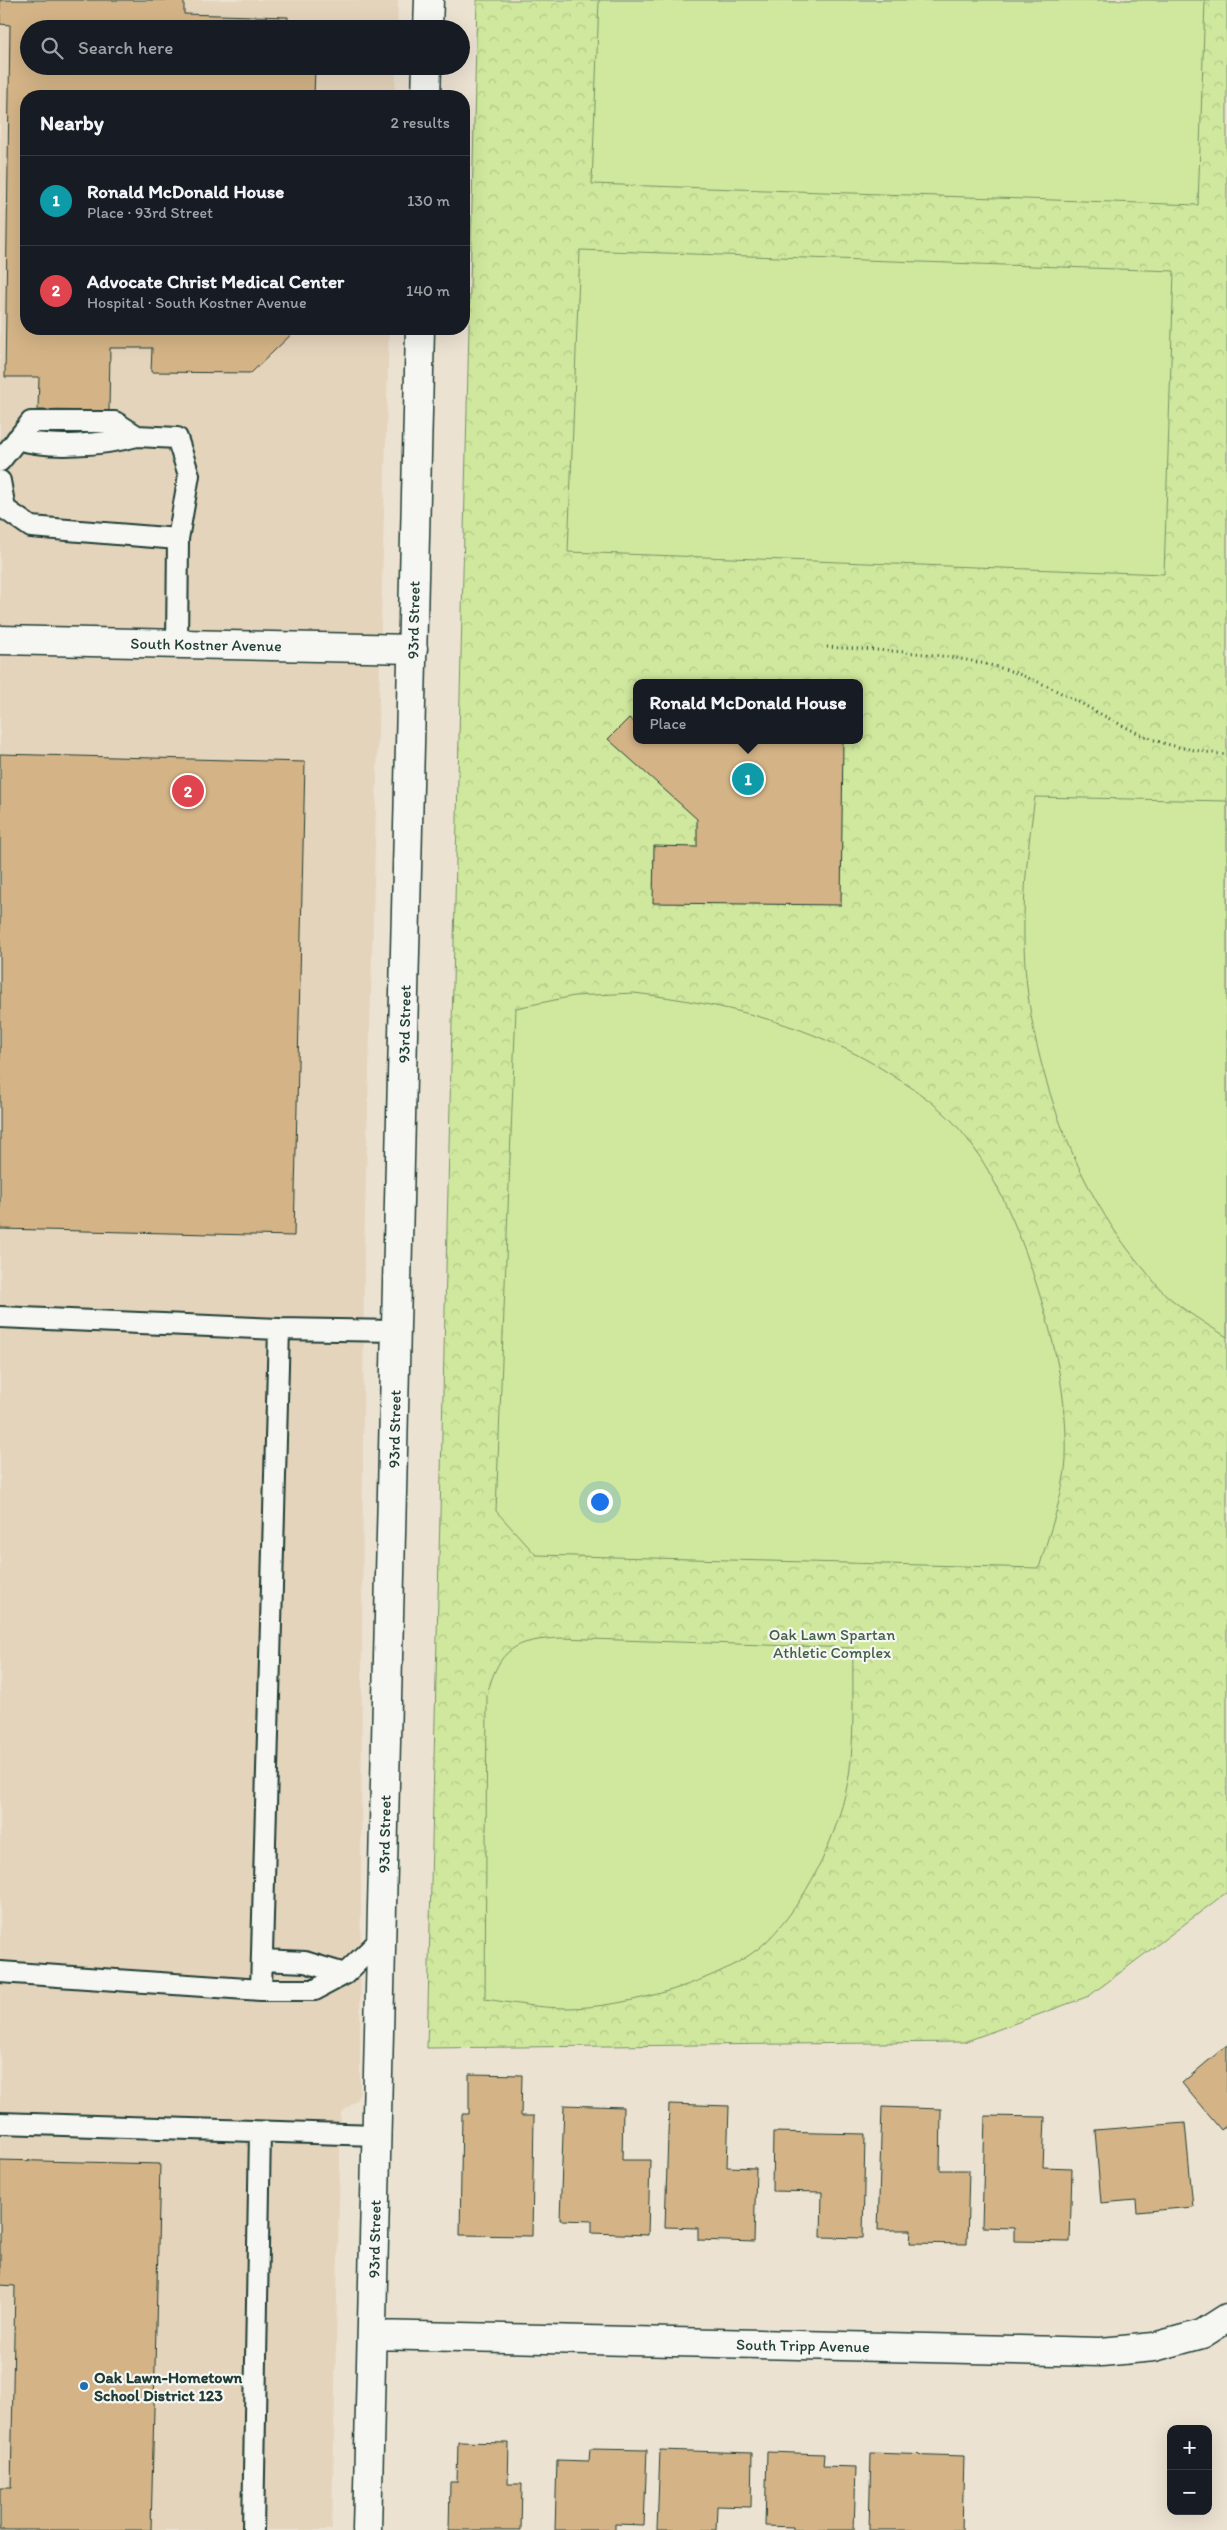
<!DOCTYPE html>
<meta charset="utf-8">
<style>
:root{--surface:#171b24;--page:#242831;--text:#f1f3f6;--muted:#9ea1a6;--line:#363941;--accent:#b45309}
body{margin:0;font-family:Itim,sans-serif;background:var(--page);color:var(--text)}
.controls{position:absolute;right:15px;bottom:15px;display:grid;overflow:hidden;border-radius:10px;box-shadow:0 5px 20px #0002}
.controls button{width:45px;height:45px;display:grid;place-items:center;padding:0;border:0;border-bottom:1px solid var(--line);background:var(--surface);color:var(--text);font:25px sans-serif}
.you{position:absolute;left:599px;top:1501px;width:18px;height:18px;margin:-12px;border:4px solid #fff;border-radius:50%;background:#1a73e8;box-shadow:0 0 0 8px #1a73e833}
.badge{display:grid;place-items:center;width:32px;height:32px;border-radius:50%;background:var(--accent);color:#fff;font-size:16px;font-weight:700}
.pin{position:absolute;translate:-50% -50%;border:2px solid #fff;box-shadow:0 1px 5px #0006}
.popup{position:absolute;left:633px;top:679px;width:230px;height:65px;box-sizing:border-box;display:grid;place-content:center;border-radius:10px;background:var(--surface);filter:drop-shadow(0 1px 4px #0005);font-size:16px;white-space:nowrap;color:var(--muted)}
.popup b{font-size:19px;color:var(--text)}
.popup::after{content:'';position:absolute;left:50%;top:100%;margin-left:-10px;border:10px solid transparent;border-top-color:var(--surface)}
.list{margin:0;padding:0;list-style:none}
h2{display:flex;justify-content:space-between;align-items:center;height:65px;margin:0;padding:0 20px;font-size:21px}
h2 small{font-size:16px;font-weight:400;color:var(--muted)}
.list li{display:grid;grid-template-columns:32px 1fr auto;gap:15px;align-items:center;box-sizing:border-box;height:90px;padding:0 20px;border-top:1px solid var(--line)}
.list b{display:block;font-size:19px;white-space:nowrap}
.list p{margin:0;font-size:16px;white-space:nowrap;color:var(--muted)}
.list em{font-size:16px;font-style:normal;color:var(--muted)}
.icon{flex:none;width:28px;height:28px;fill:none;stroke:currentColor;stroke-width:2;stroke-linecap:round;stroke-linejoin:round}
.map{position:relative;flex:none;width:1227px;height:2530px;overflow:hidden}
.search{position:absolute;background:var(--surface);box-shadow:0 5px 20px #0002;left:20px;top:20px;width:450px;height:55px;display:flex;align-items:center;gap:12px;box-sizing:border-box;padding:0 18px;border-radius:28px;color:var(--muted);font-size:19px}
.panel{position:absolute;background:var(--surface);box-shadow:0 5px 20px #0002;left:20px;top:90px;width:450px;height:245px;border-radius:20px}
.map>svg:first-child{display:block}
.built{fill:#e5d4bc}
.park{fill:url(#park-crowns);stroke:#779268;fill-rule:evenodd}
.pitch{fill:#cfe89d;stroke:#779268}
.building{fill:#d4b487;stroke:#1f3d34}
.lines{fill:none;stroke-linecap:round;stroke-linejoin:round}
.service-casing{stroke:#1f3d34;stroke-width:24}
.minor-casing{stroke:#1f3d34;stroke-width:31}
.path{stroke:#1f3d34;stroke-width:3;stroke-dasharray:1 4;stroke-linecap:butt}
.service{stroke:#f6f6f2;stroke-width:20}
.minor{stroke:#f6f6f2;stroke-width:28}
.poi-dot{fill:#1f6fb2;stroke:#f6f6f2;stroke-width:2}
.labels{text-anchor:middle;stroke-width:4.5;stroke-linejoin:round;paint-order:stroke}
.street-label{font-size:16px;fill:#1f3d34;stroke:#f6f6f2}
.park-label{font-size:16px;fill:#425f49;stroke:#f6f6f2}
.poi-label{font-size:16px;font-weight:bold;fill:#1f3d34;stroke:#f6f6f2;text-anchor:start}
</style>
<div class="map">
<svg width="1227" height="2530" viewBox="0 0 1227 2530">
<defs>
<pattern id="park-crowns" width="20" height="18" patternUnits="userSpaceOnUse" patternTransform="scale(1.25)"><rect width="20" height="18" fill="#cfe89d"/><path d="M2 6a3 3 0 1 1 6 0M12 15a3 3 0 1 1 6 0" fill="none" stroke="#b1c888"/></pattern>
</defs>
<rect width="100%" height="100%" fill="#ece2d2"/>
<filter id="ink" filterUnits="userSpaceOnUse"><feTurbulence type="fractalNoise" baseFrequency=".02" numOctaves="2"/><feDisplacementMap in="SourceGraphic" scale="10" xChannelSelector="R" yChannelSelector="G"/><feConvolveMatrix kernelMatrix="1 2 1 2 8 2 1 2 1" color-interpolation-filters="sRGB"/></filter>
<g filter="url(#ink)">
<path class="built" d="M0 0H398L397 29H29V66H396L395 96H26V329H389L364 1254 360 2092 357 2100 341 2113 332 2530H0Z"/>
<path class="park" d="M477 0H1227V1892L1089 1996 964 2042 427 2048ZM637 683H859V740H637Z"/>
<path class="pitch" d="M599 0H1205L1198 205 592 184Z
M580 250 1174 271 1164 574 568 552Z
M1035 797 1227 801V1337C1206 1324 1183 1310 1165 1294 1157 1286 1150 1276 1143 1268 1071 1185 1025 1049 1024 940 1023 892 1028 845 1035 797Z
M634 993C726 1004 816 1025 895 1077 916 1090 937 1105 954 1123 991 1163 1019 1229 1035 1280 1054 1338 1068 1398 1066 1459 1064 1495 1049 1533 1039 1568L536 1555 496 1511 516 1008 574 996Z
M561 1638 853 1648C852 1690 856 1751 846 1791 833 1845 807 1900 768 1940 727 1981 624 2008 567 2008 540 2008 512 2003 485 1999L487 1695C499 1648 515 1640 561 1638Z"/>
<path class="building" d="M0 0H184V14L288 17V29H29V66H287V69H315L314 96H26V329H297L251 373 151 372 152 348H110L109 411 38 410 39 377H5L10 25 0 24Z
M629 718 637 725V740H843L841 905 653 903 654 846 697 847V819L608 739Z
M0 754 305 762 294 1236 0 1229Z
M1227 2045V2125L1221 2130 1182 2083Z
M469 2074 522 2075 521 2116H534L532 2236 460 2235 462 2114H469Z
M669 2104 729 2106 727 2167 756 2168 754 2242 698 2240V2228L665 2227Z
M564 2105 623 2107 622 2160H650L648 2235 592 2233V2221L560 2220Z
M882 2107 941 2109 940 2170H969L967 2244 910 2243 911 2230H878Z
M985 2116 1045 2117 1043 2167 1072 2168 1070 2242 1014 2241V2228L982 2227Z
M1185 2123 1193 2207 1137 2212 1136 2200 1101 2203 1095 2130Z
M773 2132 865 2134 863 2238 821 2237 822 2192 772 2191Z
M0 2160 160 2164 151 2530H0V2487H11L15 2286 0 2285Z
M458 2442 509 2443 508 2484H522L521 2530H449L450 2482H457Z
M590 2449 647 2450 644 2525 615 2524V2530H555L557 2460 589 2461Z
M660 2450 752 2453 751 2507 717 2506 716 2530H657Z
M767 2452 824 2454 823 2466 856 2467 854 2530H793V2527L765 2526Z
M871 2453 964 2456 962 2530H869Z"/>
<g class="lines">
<defs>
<path id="service" d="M17 439C49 449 104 445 137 436
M0 461 31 422H115L137 436 177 438 189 475 178 539 177 644
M0 481 5 509 31 527 178 539
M0 1317 279 1329 261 1990
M279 1329 396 1331
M262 1960 305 1962 345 1974
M0 1972 261 1990H315L345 1974 381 1939
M0 2123 377 2135
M253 2530 260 2132"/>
<path id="minor" d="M428 29 429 0
M426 96 427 66
M0 640 413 649
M372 2335 1101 2352 1154 2347 1202 2334 1227 2318
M367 2530 420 329"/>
</defs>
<use href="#service" class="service-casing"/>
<use href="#minor" class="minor-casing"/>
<path class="path" d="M827 647C885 651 948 652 1004 669 1053 684 1096 714 1142 735 1168 747 1198 751 1227 755"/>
<use href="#service" class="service"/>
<use href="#minor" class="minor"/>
</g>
</g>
<circle class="poi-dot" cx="84" cy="2386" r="5"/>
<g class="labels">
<g class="street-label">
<text transform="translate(413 620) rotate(-89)" y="6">93rd Street</text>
<text transform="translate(206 644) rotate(1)" y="6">South Kostner Avenue</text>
<text transform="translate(404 1024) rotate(-89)" y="6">93rd Street</text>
<text transform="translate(394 1429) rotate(-89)" y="6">93rd Street</text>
<text transform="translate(384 1834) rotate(-89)" y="6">93rd Street</text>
<text transform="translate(374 2239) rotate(-89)" y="6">93rd Street</text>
<text transform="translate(803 2345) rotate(1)" y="6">South Tripp Avenue</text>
</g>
<g class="park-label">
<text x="832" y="1640">Oak Lawn Spartan<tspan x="832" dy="18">Athletic Complex</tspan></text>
</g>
<g class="poi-label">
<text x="94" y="2383">Oak Lawn-Hometown<tspan x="94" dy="18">School District 123</tspan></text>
</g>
</g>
</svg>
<div class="controls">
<button>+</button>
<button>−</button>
</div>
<div class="you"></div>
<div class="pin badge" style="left:748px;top:779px;background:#0f9aa8">1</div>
<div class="popup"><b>Ronald McDonald House</b>Place</div>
<div class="pin badge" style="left:188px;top:791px;background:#e0444e">2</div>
<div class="search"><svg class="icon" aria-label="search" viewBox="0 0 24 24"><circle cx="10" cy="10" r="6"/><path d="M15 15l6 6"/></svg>Search here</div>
<section class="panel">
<h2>Nearby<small>2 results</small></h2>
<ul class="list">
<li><span class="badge" style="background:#0f9aa8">1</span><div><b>Ronald McDonald House</b><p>Place · 93rd Street</p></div><em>130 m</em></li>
<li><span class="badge" style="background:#e0444e">2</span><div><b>Advocate Christ Medical Center</b><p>Hospital · South Kostner Avenue</p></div><em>140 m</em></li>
</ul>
</section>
</div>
